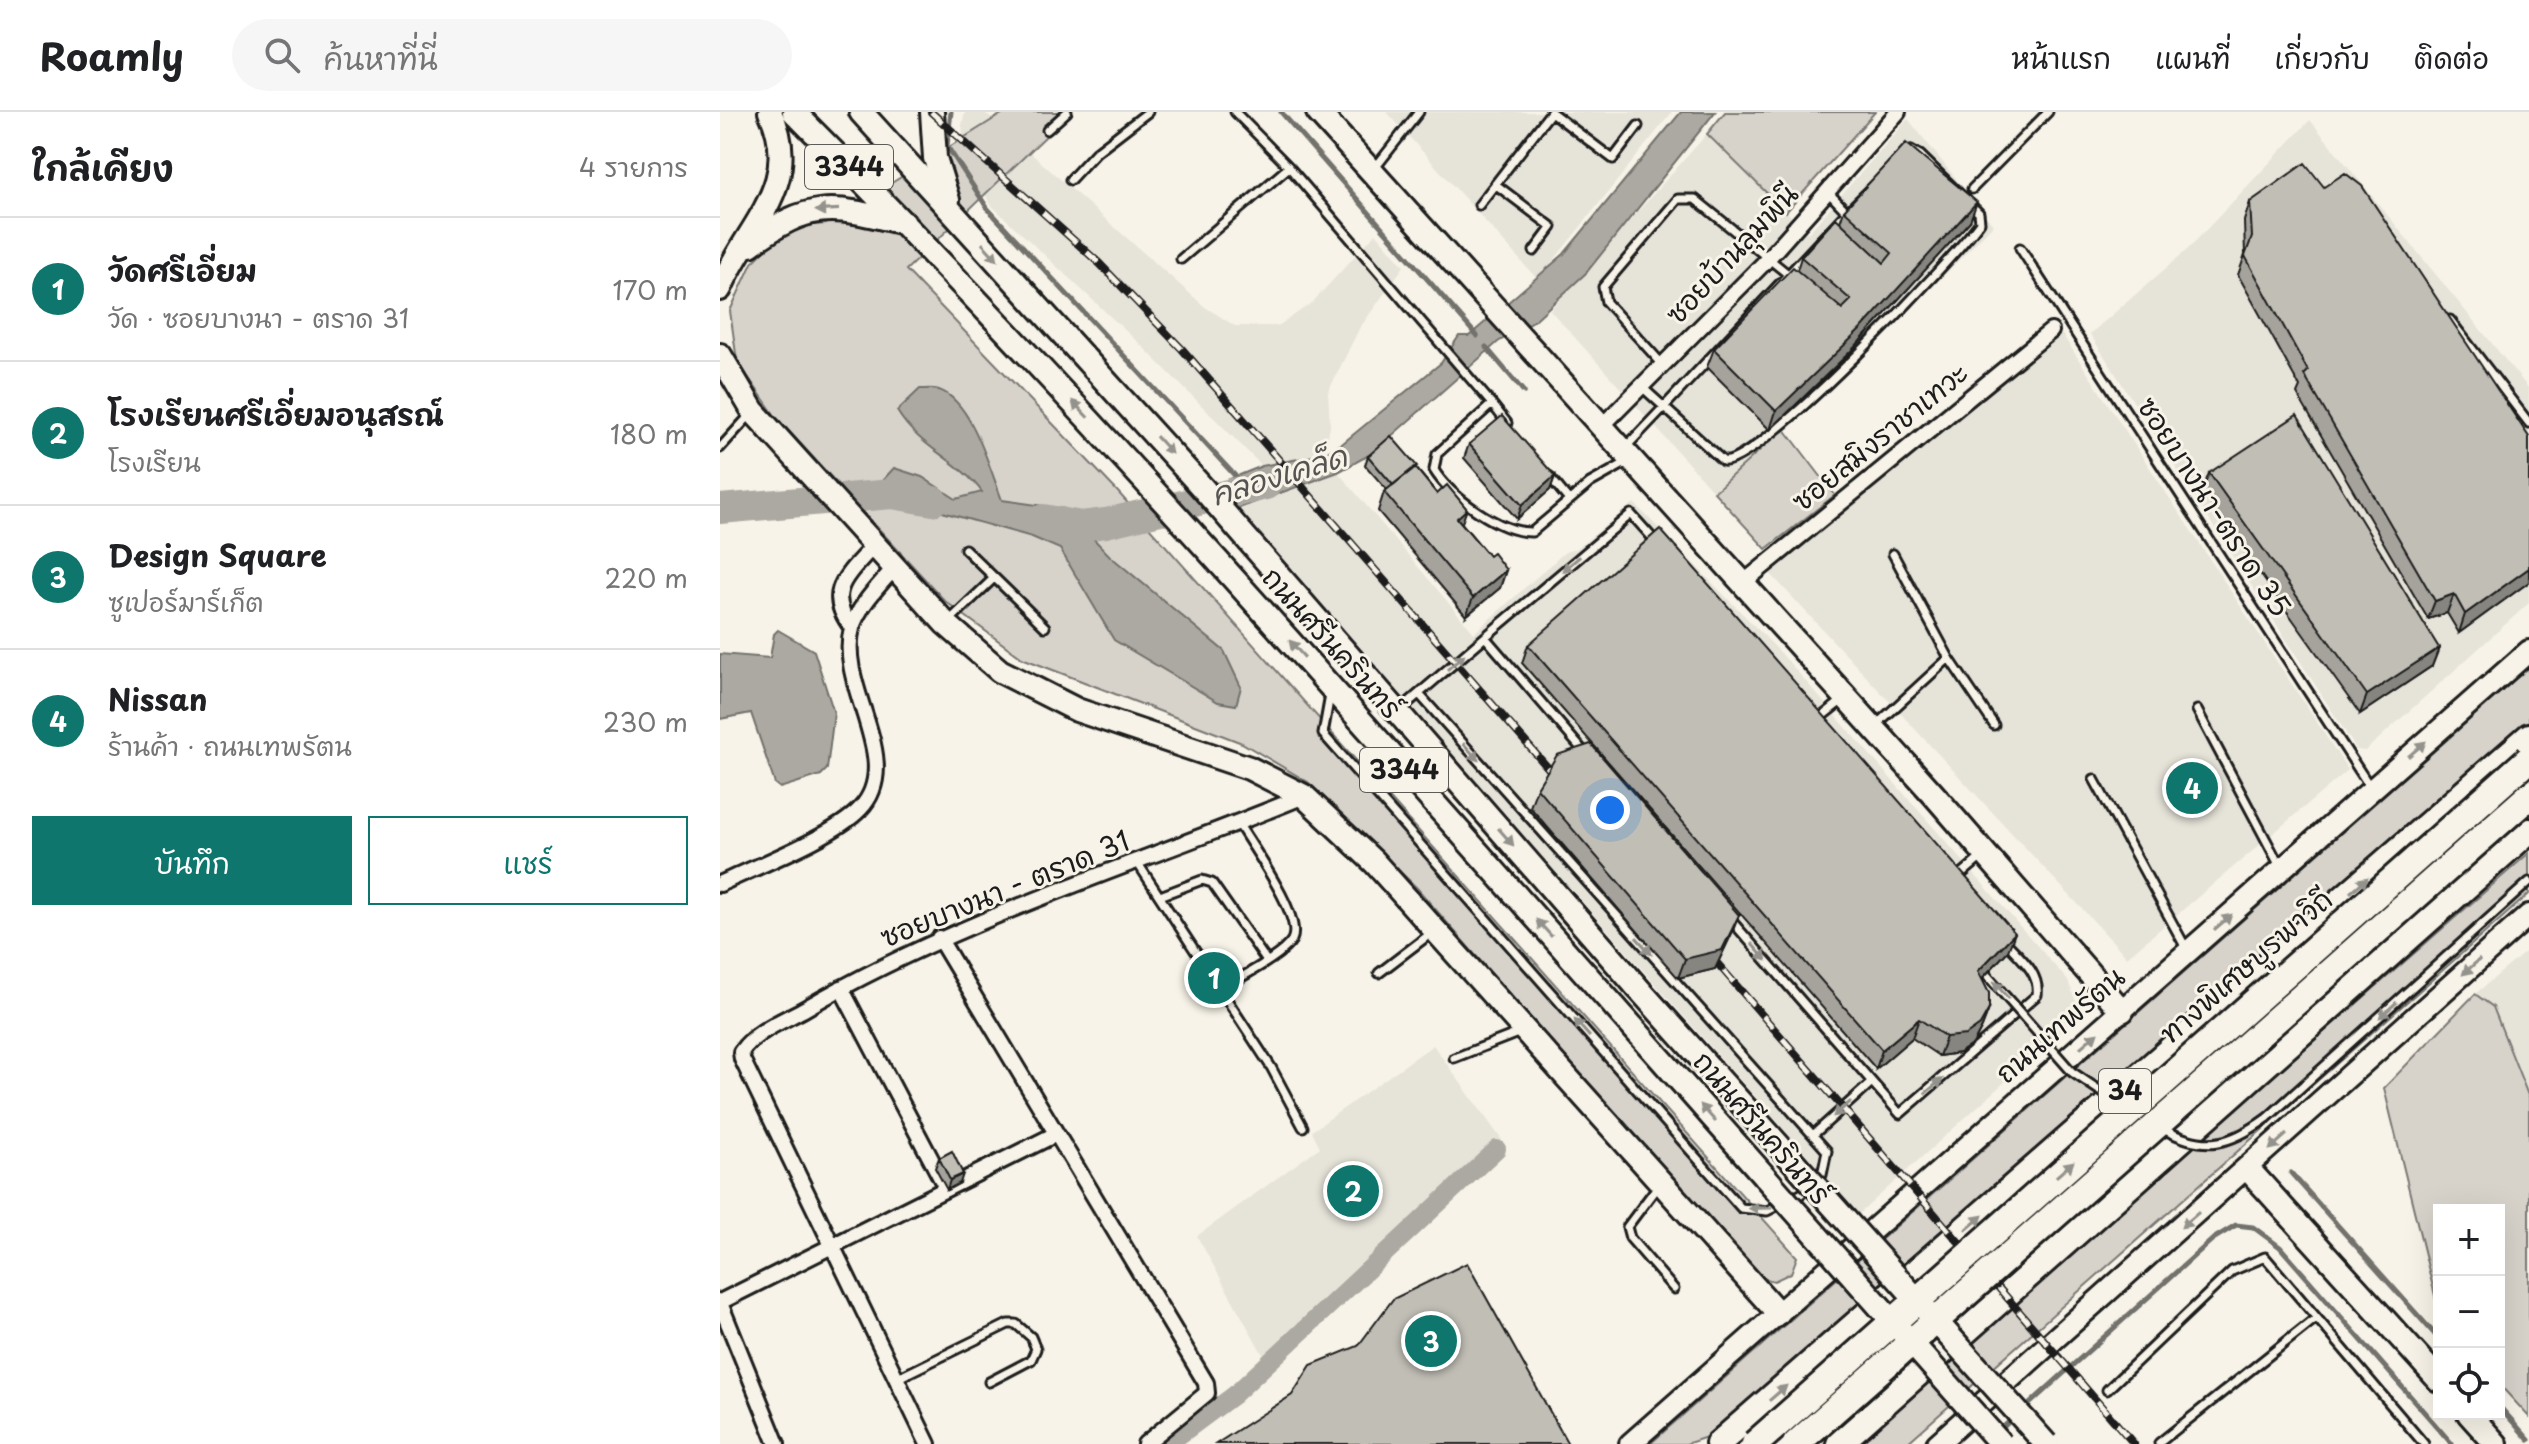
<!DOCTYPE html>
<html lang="th">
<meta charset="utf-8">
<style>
:root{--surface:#fff;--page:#f6f6f6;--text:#202124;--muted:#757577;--line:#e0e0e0;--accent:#0f766e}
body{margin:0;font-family:"Playpen Sans","Playpen Sans Thai",sans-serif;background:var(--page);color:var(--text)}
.controls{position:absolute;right:24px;bottom:24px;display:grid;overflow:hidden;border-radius:0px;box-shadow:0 8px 32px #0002}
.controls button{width:72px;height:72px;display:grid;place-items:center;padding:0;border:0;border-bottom:2px solid var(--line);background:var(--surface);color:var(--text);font:40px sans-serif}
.you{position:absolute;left:890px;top:698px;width:28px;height:28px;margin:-20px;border:6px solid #fff;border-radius:50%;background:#1a73e8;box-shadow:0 0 0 12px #1a73e833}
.badge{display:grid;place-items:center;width:52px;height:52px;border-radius:50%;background:var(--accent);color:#fff;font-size:26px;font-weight:700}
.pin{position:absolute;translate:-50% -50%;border:4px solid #fff;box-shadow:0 2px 8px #0006}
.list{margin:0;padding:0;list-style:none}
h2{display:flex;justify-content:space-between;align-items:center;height:104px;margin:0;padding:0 32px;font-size:34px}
h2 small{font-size:26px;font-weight:400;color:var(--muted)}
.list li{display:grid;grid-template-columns:52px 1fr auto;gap:24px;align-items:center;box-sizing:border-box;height:144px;padding:0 32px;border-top:2px solid var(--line)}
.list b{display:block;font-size:30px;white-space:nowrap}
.list p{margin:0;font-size:26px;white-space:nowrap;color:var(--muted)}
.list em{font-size:26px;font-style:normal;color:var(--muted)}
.actions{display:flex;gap:16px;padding:24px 32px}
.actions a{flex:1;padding:18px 0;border:2px solid var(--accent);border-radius:0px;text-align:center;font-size:28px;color:var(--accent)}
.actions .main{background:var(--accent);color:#fff}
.icon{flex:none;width:44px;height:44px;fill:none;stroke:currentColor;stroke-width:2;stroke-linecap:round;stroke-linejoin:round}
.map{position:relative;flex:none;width:1809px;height:1332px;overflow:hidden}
header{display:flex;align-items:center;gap:48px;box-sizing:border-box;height:112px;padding:0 40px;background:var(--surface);border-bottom:2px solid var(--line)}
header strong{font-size:38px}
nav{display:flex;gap:44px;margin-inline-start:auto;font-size:28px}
.search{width:560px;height:72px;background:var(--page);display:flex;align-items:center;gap:20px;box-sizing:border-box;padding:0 28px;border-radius:44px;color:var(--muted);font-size:30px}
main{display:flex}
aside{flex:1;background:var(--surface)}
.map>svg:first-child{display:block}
.built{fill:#e6e3d9}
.green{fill:#d7d3cb;stroke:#7a7874;stroke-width:2}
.water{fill:#aca9a2;stroke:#72716c;stroke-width:2}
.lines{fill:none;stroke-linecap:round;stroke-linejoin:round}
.stream{stroke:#72716c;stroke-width:5}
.canal{stroke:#aca9a2;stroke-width:18}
.river{stroke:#aca9a2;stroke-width:30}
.service-casing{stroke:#1c1c1c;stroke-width:13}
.minor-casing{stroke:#1c1c1c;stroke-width:20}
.secondary-casing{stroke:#1c1c1c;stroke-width:26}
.primary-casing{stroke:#1c1c1c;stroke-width:28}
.trunk-casing{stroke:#1c1c1c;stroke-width:30}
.service{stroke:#f7f3e8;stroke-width:7}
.minor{stroke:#f7f3e8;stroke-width:14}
.secondary{stroke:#f7f3e8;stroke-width:20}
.primary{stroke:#f7f3e8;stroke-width:22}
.trunk{stroke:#f7f3e8;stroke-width:24}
.rail-casing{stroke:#1c1c1c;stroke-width:8}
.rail{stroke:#f7f3e8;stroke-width:5;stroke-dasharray:15;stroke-linecap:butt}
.service-bridge-casing{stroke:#1c1c1c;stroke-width:13;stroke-linecap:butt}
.primary-bridge-casing{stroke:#1c1c1c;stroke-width:28;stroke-linecap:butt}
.motorway-bridge-casing{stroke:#1c1c1c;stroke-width:32;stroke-linecap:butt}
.service-bridge{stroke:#f7f3e8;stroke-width:7}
.primary-bridge{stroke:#f7f3e8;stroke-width:22}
.motorway-bridge{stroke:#f7f3e8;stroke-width:26}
.wall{fill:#a5a39c;stroke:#1c1c1c;stroke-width:2}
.shaded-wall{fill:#86857f;stroke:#1c1c1c;stroke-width:2}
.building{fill:#c0beb5;stroke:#1c1c1c;stroke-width:2}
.oneway{fill:#94928c}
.labels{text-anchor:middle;stroke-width:6;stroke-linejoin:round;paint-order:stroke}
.shield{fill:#f7f3e8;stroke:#5e5c59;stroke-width:2}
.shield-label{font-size:26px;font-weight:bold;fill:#1c1c1c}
.street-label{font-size:28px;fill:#1c1c1c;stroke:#f7f3e8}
.water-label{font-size:30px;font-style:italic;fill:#565452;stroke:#f7f3e8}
</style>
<header>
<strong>Roamly</strong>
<div class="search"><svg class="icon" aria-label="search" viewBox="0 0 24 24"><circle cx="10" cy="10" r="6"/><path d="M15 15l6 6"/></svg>ค้นหาที่นี่</div>
<nav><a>หน้าแรก</a><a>แผนที่</a><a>เกี่ยวกับ</a><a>ติดต่อ</a></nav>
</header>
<main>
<aside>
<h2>ใกล้เคียง<small>4 รายการ</small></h2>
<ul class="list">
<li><span class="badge">1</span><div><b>วัดศรีเอี่ยม</b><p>วัด · ซอยบางนา - ตราด 31</p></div><em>170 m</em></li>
<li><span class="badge">2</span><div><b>โรงเรียนศรีเอี่ยมอนุสรณ์</b><p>โรงเรียน</p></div><em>180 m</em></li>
<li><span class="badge">3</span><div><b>Design Square</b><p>ซูเปอร์มาร์เก็ต</p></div><em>220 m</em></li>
<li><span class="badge">4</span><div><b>Nissan</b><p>ร้านค้า · ถนนเทพรัตน</p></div><em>230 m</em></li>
</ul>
<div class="actions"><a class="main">บันทึก</a><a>แชร์</a></div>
</aside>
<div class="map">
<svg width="1809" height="1332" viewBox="0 0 1809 1332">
<rect width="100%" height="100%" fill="#f7f3e8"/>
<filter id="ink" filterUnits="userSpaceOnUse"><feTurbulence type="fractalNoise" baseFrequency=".0125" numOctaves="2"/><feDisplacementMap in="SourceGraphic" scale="16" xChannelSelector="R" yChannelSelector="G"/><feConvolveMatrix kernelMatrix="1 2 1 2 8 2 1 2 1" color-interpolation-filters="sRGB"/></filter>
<g filter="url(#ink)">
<path class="built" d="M245 0H264L485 195 515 214H558L592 191 656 121 684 154 639 217 608 280 610 315 604 342 542 354 423 235 272 94 247 54 242 13Z
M667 0H952L818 168Z
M1188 7 1273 113 1153 236 994 380 830 198 987 22 1088 121Z
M1590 8 1809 277V491L1645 639 1637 638 1370 222 1468 137Z
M1342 222 1628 658 1407 845 1049 460Z
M618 360 754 521 845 440 856 437 914 391 1060 540 1348 869 1357 892 1352 909 1139 1102 734 645 519 396Z
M1809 837V986L1773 895 1755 882Z
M713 933 782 1028 546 1248 477 1124 600 1035 592 1019Z"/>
<path class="green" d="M285 0H351L186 158 397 379 1077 1145 1071 1161 1054 1169 1035 1164 697 776 588 670 522 631 302 546 225 489 56 305 17 249 10 199 32 151 52 131 80 114 106 112Z
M1005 0H1155L1066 100 987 22Z
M1064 316 1115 383 1046 437 994 380Z
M1809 555V609L1401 975 1001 1320 966 1332H930Z
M1809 741V782L1186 1332H1132Z
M1755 882 1773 895 1809 986V1305L1779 1272V1098H1719V1200L1664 976Z"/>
<path class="water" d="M961 0H995L866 161 815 208 778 230 651 342 618 360 519 396 500 371 542 354 604 342 623 331 721 251 739 224H749L844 142Z
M200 277C206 277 214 276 219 278 252 289 270 358 282 388L345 397 390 444 504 539 521 575 516 593 498 590 394 528 340 437 312 425 183 389 159 372 174 356 202 365 236 387 262 380C238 347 199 336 177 299Z
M58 518 94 539 114 601 107 657 101 663 60 676 55 672 31 601 0 607V542L50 546 54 522Z"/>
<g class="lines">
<path class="stream" d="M231 0 227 34 268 97 519 368
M561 0 757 224
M766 235 804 280
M1571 1061 1719 1227
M1779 1294 1809 1328
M1304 1297 1493 1127 1516 1113 1533 1115 1560 1135 1732 1332
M1277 1321 1293 1306"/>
<path class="canal" d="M448 1332 514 1283 777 1037"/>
<path class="river" d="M0 397 172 382 213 389
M323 407 361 414 386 411 546 373"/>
<defs>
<path id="service" d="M515 0 569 55 772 292
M831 0 893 47 918 14
M327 18 347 0
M1191 38 1200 43 1259 101 1260 110C1235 146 1035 357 1003 349L944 295 1127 100Z
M655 56 699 0
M350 68 376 40 428 0
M775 72 832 115 814 139
M1252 77 1328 0
M1108 80 1127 100
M759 93 831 0
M1300 136 1650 675
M461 147 569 55
M1730 208 1809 311
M943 253 886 190 883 175 958 87H975L1069 163
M787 311 772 292 717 342 714 358C730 384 780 421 812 420L870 371 909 349
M0 336 31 302
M904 337 944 295 922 275
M829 364 848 387
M245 437 325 515
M1173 442 1229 546
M228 510 273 467
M765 525 911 402 937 431
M610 583 603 622 1021 1096 1047 1099 1081 1082 1102 1063 1107 1039 699 582
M681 597 765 525 865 641
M1477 598 1561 756
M1096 609 1124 587
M1155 614 1229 546 1274 613
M1374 667 1467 838
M417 750 551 955 583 1015
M1237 766 1264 743
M440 784 482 768 492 771 546 848
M1010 807 1180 1002 1317 883C1320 860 1299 845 1285 829
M659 861 714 819
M500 878C518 866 562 845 572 828 584 806 531 733 518 711
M734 946 803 919
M1547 1006 1809 770
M1093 1023 1152 970
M940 1071 907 1115 910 1126 954 1177
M178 1266 288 1212H296L311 1225 316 1237 311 1248 269 1270
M1387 1278 1512 1159 1545 1145 1704 1332
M1439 1331 1596 1206"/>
<path id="minor" d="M881 315 1043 152 1178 0
M1023 471 1331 219
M132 516C103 479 128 463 154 433
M0 772C37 754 113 725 140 697 186 649 116 575 132 516 138 494 160 473 174 456
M219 826 486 1271 487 1281 425 1332
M121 876 223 1070
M0 1190 336 1022
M0 1191 57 1332
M208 1332 22 947 21 940C35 919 65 908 86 896 242 805 417 753 584 684"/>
<path id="secondary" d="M910 1332 1809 539
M1217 1332 1809 803"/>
<path id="primary" d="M74 0C360 287 626 592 895 895
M141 0 480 373 917 875
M212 0 215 46 228 88
M598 0 1214 683 1402 899
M30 133C91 87 113 94 184 111
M0 177C25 115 85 72 50 0
M0 243 33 299 226 512 280 559 357 598 529 656 584 684 654 750 1058 1201
M1528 1057 1719 1268
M1749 1302 1776 1332"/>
<path id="trunk" d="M998 1332 1809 624
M1119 1332 1809 719"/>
</defs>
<use href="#service" class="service-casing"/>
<use href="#minor" class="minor-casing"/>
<use href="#secondary" class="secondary-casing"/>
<use href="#primary" class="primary-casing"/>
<use href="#trunk" class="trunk-casing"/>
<use href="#service" class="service"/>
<use href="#minor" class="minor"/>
<use href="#secondary" class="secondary"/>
<use href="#primary" class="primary"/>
<use href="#trunk" class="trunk"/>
<defs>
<path id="rail" d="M211 0 379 151 462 237 843 673
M984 836 1414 1332"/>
</defs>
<use href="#rail" class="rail-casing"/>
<use href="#rail" class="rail"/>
<defs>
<path id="service-bridge" d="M1266 862 1352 960 1404 995
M1443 1017C1486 1040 1510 1033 1547 1006"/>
<path id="primary-bridge" d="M917 875 1326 1332
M895 895 1281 1332"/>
<path id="motorway-bridge" d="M1035 1332 1809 647
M1076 1332 1809 684"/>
</defs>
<use href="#service-bridge" class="service-bridge-casing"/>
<use href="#primary-bridge" class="primary-bridge-casing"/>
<use href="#motorway-bridge" class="motorway-bridge-casing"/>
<use href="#service-bridge" class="service-bridge"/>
<use href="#primary-bridge" class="primary-bridge"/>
<use href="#motorway-bridge" class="motorway-bridge"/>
</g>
<path class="wall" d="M1530 90 1809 325V470L1739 521 1727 501 1708 507 1577 282 1580 275 1518 163 1525 143 1524 109Z
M1124 98 1250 109 1133 237 1050 318 987 255 994 237 1077 158 1081 145 1120 110Z
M749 332 835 364 830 378 797 407 744 346Z
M648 344 696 356 769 444 786 458 780 476 746 504 658 399 664 380 667 378 645 353Z
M1489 361 1719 536 1712 554 1640 602 1482 380Z
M808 533 1288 839 1262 867 1269 897 1262 915 1253 932 1239 941 1219 944 1192 926 1156 957 802 551Z
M817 676 1012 821 995 857 958 866 810 695Z
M219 1046 240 1071 227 1078 215 1056Z"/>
<path class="shaded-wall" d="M1257 90 1250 109 1133 237 1050 318 1056 299Z
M835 364 830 378 797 407 802 393Z
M747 397 740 416 737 406Z
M1809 456V470L1739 521 1745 502Z
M786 458 780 476 746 504 753 486Z
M1734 482 1727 501 1708 507 1715 489Z
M1719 536 1712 554 1640 602 1647 583Z
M1019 803 1012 821 995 857 958 866 965 847Z
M1295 821 1288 839 1251 878 1258 859Z
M1269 897 1262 915 1253 932 1239 941 1219 944 1226 925Z
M1199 907 1192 926 1156 957 1162 938Z
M243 1062 240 1071 227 1078 230 1068Z"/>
<path class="building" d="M1186 31 1257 90 1140 218 1056 299 994 237 1073 155 1122 197 1131 188 1081 145 1116 106 1164 151 1172 141 1124 98Z
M1585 51 1604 75 1625 61 1642 74 1809 325V456L1745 502 1734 482 1715 489 1584 263 1588 259 1525 144 1532 125 1530 90Z
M1577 303 1719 536 1647 583 1489 361Z
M782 304 835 364 802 393 749 332Z
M671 324 697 354 673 373 648 344Z
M695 355 717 382 727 373 747 397 737 406 769 444 773 441 786 458 753 486 664 380Z
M940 417 1295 821 1258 859 1269 881V897L1260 913 1246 923 1226 925 1199 907 1162 938 808 533Z
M871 632 1019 803 1002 838 965 847 817 676 837 643Z
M232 1039 243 1062 230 1068 219 1046Z
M747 1151 848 1332H496L572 1283 591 1253 638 1234 673 1187Z"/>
<defs><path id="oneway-solid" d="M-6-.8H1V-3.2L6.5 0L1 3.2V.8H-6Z" transform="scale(2)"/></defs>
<g class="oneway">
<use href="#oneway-solid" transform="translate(107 98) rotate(177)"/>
<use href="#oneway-solid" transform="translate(270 140) rotate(48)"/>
<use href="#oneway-solid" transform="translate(360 297) rotate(-133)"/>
<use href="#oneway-solid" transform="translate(444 333) rotate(48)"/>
<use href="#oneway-solid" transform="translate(851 452) rotate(140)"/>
<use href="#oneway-solid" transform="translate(577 537) rotate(-132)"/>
<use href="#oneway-solid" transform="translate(736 550) rotate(-41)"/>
<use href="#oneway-solid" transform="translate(1697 637) rotate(-41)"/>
<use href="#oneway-solid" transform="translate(751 640) rotate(48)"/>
<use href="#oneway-solid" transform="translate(786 725) rotate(49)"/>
<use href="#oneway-solid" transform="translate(1639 773) rotate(-41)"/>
<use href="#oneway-solid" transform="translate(1503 810) rotate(-41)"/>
<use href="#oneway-solid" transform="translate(824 816) rotate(-132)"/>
<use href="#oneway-solid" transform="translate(924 834) rotate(48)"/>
<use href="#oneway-solid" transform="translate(1039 840) rotate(49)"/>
<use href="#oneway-solid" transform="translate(1751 855) rotate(138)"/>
<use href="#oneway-solid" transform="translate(1281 878) rotate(-131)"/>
<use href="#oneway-solid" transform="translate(1668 898) rotate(138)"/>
<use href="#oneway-solid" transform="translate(862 916) rotate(-131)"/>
<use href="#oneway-solid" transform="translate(1369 928) rotate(-41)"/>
<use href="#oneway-solid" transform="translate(1214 974) rotate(-40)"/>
<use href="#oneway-solid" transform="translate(1122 997) rotate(139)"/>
<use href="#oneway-solid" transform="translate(988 1001) rotate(-131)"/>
<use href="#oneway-solid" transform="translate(1558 1030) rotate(138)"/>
<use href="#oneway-solid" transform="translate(1345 1057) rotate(-41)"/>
<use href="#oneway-solid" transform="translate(1040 1096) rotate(179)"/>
<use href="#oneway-solid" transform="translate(1470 1108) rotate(139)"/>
<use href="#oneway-solid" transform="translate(1254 1111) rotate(-41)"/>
<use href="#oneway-solid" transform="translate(1058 1281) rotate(-41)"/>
</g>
</g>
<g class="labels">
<g class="shield">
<rect x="85" y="33" width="88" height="44" rx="6"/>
<rect x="640" y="636" width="88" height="44" rx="6"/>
<rect x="1379" y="957" width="52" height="44" rx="6"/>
</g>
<g class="shield-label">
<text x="129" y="64">3344</text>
<text x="684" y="667">3344</text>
<text x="1405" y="988">34</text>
</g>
<g class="street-label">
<text transform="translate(1012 142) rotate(-47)" y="10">ซอยบ้านลุมพินี</text>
<text transform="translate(1160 325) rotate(-39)" y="10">ซอยสมิงราชาเทวะ</text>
<text transform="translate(1494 395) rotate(57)" y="10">ซอยบางนา-ตราด 35</text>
<text transform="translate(612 531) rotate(48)" y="10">ถนนศรีนครินทร์</text>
<text transform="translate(285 777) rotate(-22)" y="10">ซอยบางนา - ตราด 31</text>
<text transform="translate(1526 854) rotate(-41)" y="10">ทางพิเศษบูรพาวิถี</text>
<text transform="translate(1340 913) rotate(-41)" y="10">ถนนเทพรัตน</text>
<text transform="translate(1042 1016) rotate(49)" y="10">ถนนศรีนครินทร์</text>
</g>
<g class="water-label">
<text transform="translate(559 364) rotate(-17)" y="10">คลองเคล็ด</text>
</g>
</g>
</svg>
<div class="controls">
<button>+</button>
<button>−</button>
<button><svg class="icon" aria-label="locate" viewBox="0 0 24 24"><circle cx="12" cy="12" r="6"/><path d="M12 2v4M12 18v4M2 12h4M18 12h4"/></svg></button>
</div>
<div class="you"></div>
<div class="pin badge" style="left:494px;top:866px">1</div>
<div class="pin badge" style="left:633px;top:1079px">2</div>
<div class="pin badge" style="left:711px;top:1229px">3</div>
<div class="pin badge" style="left:1472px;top:676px">4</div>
</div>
</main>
